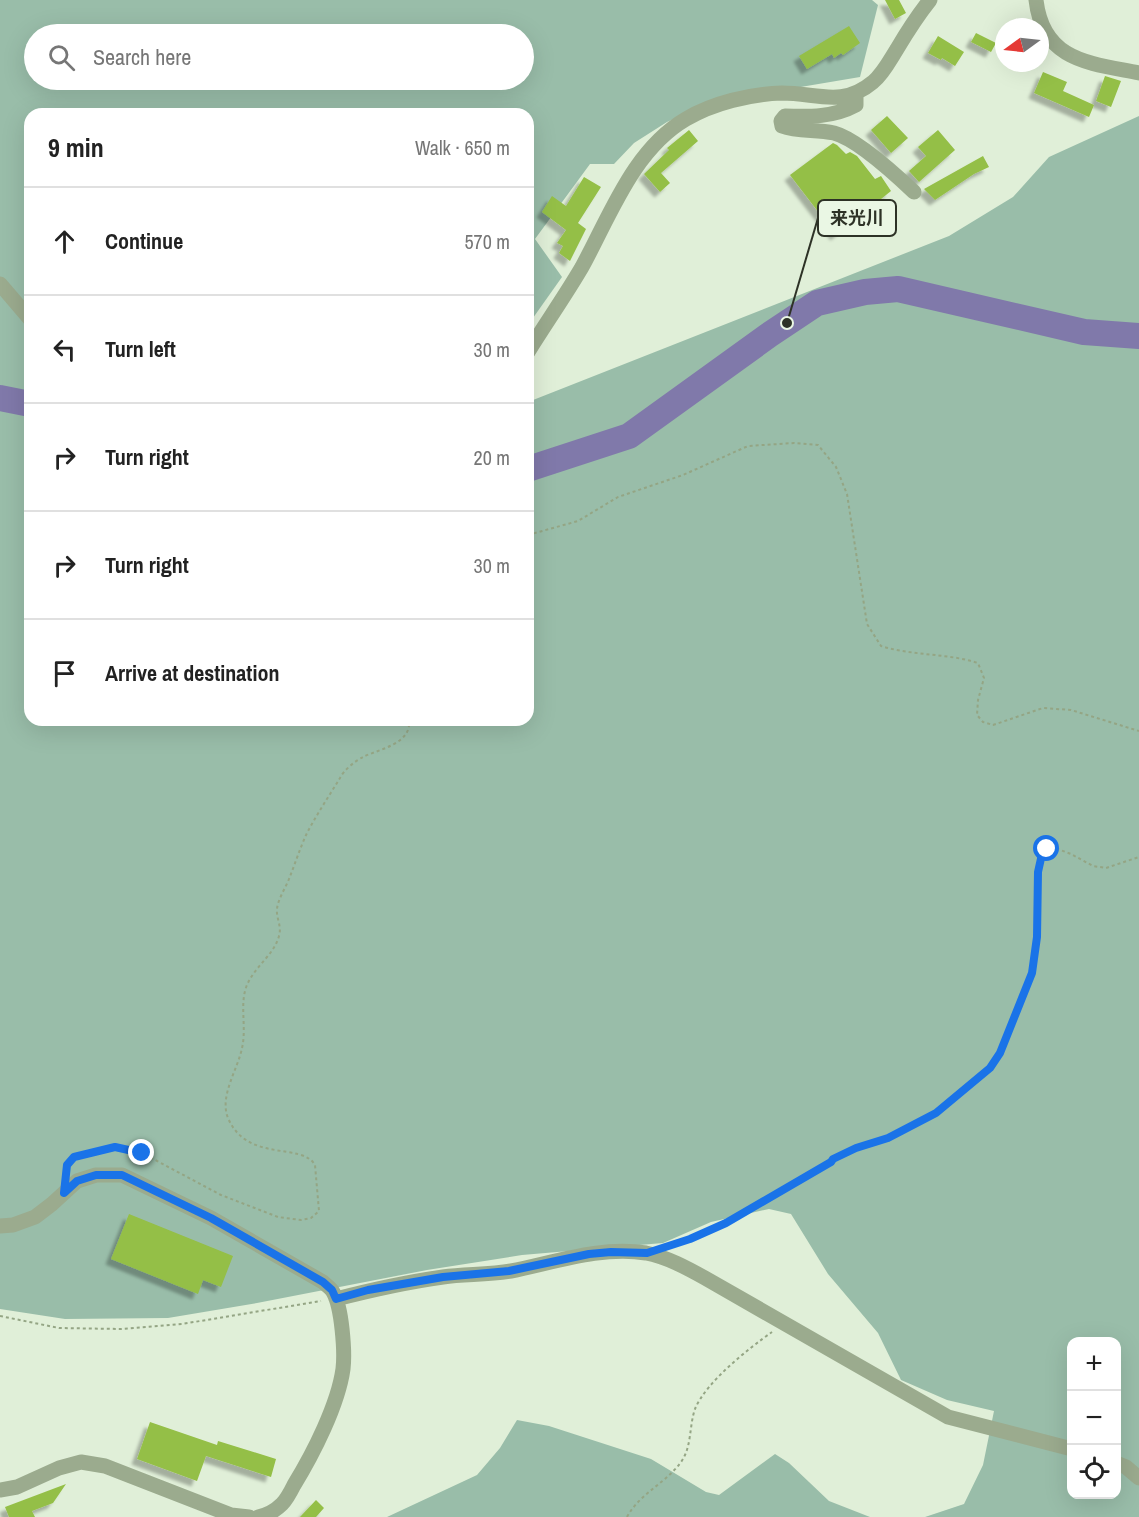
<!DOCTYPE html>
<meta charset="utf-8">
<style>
:root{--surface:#fff;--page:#f2f2f2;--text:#222;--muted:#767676;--line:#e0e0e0}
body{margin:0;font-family:"Archivo Narrow","Noto Sans JP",sans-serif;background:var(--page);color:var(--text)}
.controls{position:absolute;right:18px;bottom:18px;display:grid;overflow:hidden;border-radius:12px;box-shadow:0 6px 24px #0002}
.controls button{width:54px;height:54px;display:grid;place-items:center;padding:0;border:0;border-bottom:2px solid var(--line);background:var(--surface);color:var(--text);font:30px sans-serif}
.compass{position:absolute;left:995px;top:18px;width:54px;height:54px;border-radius:50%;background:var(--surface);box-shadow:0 6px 24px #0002;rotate:255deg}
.stop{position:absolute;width:18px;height:18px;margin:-14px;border:4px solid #1a73e8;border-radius:50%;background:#fff}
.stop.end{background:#1a73e8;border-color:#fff;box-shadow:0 2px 6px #0008}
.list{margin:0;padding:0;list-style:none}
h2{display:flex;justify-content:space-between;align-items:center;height:78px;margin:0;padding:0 24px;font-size:26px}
h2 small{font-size:20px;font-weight:400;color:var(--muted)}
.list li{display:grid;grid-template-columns:39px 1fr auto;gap:18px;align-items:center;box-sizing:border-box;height:108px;padding:0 24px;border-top:2px solid var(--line)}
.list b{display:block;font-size:22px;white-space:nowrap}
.list em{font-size:20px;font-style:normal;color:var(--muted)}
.icon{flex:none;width:33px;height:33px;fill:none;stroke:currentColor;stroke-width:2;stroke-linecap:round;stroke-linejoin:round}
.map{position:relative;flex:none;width:1139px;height:1517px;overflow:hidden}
.search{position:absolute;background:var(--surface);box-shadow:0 6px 24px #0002;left:24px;top:24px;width:510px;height:66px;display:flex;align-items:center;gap:15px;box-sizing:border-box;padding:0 21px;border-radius:33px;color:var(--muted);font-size:22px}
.panel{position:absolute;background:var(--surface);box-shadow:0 6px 24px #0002;left:24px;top:108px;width:510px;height:618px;border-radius:18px}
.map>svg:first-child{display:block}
.green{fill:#99bda9;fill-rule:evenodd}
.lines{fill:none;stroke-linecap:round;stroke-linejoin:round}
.river{stroke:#8079aa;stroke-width:26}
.building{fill:#94bf46;filter:url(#shadow)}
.path{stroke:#94a584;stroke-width:2;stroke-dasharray:3 3;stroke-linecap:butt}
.minor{stroke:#9bab8e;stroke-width:15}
.route{stroke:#1a73e8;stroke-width:8}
.leader{fill:none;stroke:#2d3226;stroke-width:2}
.callout-dot{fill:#2d3226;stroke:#eaf7e4;stroke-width:2}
.callout{fill:#eaf7e4;stroke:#2d3226;stroke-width:2}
.callout-label{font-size:18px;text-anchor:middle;font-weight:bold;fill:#2d3226}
</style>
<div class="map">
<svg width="1139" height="1517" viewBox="0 0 1139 1517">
<defs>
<filter id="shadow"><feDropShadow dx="-5.5" dy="5.5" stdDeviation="1.5" flood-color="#0004"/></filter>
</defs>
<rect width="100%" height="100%" fill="#e0efd8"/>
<path class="green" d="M0 0H872L878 5 860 77 711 102 667 122 634 143 614 164H590L535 239 562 277 528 325V114H30V720H528V402L949 236 1013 197 1049 157 1139 116V1517H925L964 1504 983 1465 994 1411 947 1400 901 1380 878 1333 828 1274 791 1214 769 1209 711 1222 663 1243 522 1255 427 1270 257 1303 168 1318 65 1319 0 1309ZM34 34H524V80H34ZM1072 1342H1116V1494H1072Z
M517 1420 549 1426 651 1459 706 1492 719 1495 775 1454 789 1463 829 1501 870 1517H387L477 1475 500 1448Z"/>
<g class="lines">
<path class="river" d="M0 398 30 404
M528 469 629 436 769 335 817 303 865 292 898 289 1084 332 1139 336"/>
</g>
<path class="building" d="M885 0H899L906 13 895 19Z
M849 26 860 43 843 55 841 53 834 58 832 54 807 69 799 56Z
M976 33 996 43 991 52 971 42Z
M938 36 964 52 955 66 942 58 941 60 928 53Z
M1043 72 1067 82 1063 91 1094 105 1089 117 1034 93Z
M1105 76 1121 81 1111 107 1096 101Z
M887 116 908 138 891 153 871 130Z
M689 130 698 141 661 173 670 183 660 192 644 174 669 150 667 148Z
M938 130 955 150 919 182 909 171 926 156 918 147Z
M833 143 837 145 846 154 850 152 857 156 875 179 881 176 891 191 836 235 790 175Z
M983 156 989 167 974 174 935 200 924 189Z
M584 177 601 187 578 223 586 229 570 261 559 253 563 246 557 243 566 230 542 212 552 196 566 206Z
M129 1214 233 1256 221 1287 203 1280 198 1294 111 1259Z
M150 1422 217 1445 218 1441 276 1459 271 1477 206 1456 197 1481 137 1459Z
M66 1484 53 1503 32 1511 35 1517H9L5 1507Z
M316 1500 324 1508 316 1517H300Z"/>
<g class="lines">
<path class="path" d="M528 535 578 521 618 497 683 475 748 446 794 443 818 445 836 467 847 494 867 624 881 646C913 656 947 653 978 663L984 678 978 700 977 715 983 722 993 725 1043 708 1071 710 1139 731
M66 1171 67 1165 74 1157 115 1147 142 1153 221 1195 278 1217 301 1220 311 1218 319 1211 315 1165C302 1142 247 1163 228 1118 219 1096 238 1069 242 1048 247 1027 239 1004 247 985 255 966 274 955 279 936 282 926 276 918 277 909 278 899 285 889 289 879 295 864 300 848 307 833 317 814 329 796 340 778 344 770 355 761 363 757 379 749 412 744 409 720
M673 1245 691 1239 726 1223 856 1148 888 1138 936 1112 983 1076 1001 1053 1032 973 1037 937 1038 872 1043 853 1047 849 1055 848 1071 854 1093 866 1106 868 1139 857
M0 1316 59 1328 121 1329 182 1324 321 1301
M627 1517C640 1493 665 1484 681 1462 692 1447 689 1426 695 1409 706 1382 748 1349 772 1332"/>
<path class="minor" d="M1036 0C1043 61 1089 63 1139 73
M856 93V105C834 117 810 117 785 116L781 121 782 126C798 132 816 129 834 133 857 139 896 175 914 192
M0 284 30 319
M528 352C546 323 565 296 582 267 610 216 633 150 686 119 713 103 750 94 782 93 817 93 842 108 873 82 883 74 890 60 897 49 907 32 918 15 930 0
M0 1226 13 1225 35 1217 52 1204 77 1181 96 1175H122L211 1218 323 1282C326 1285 331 1288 333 1292 342 1307 345 1352 343 1369 338 1405 313 1454 294 1485 291 1491 287 1499 282 1504 275 1511 267 1515 258 1517
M336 1299C371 1290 407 1282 443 1277 466 1274 489 1275 511 1271 556 1262 601 1246 646 1253 667 1257 687 1268 705 1278L948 1417 1072 1449
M1116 1463 1126 1467 1139 1478
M0 1490 17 1487 59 1468 81 1462 105 1466 231 1515 249 1517"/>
</g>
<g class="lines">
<path class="route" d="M142 1153 115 1147 74 1157 67 1165 64 1193 77 1181 96 1175H122L211 1218 323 1282 332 1290 336 1299 368 1290 443 1277 509 1271 589 1254 611 1252 647 1253 690 1239 726 1223 831 1162 833 1159 856 1148 888 1138 936 1113 990 1068 1000 1053 1032 973 1037 937 1038 872 1042 854 1047 849"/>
</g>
<path class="leader" d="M787 323L818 218"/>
<circle class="callout-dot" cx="787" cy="323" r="6"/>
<rect class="callout" x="818" y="200" width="78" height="36" rx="6"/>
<g class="callout-label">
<text x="857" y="224">来光川</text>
</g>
</svg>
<div class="controls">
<button>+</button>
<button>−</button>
<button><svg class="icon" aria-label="locate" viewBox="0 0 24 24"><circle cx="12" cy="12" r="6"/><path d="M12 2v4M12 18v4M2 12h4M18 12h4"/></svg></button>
</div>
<svg class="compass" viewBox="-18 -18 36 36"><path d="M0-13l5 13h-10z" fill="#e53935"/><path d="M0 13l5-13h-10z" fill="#767676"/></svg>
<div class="stop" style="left:1047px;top:849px"></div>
<div class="stop end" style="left:142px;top:1153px"></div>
<div class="search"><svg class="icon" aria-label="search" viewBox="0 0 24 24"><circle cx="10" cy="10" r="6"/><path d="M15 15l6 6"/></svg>Search here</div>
<section class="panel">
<h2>9 min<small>Walk · 650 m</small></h2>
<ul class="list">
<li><svg class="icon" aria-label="ahead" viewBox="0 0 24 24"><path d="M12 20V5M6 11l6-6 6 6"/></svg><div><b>Continue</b></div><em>570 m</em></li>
<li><svg class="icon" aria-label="left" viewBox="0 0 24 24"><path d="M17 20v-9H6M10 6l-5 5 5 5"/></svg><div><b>Turn left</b></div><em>30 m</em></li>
<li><svg class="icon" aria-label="right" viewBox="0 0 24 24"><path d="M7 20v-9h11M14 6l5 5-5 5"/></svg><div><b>Turn right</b></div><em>20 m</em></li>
<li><svg class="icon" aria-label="right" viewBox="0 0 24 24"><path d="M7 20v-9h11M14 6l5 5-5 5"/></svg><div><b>Turn right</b></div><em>30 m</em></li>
<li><svg class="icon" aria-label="arrive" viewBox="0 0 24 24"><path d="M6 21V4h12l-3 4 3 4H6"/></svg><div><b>Arrive at destination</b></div></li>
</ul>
</section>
</div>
